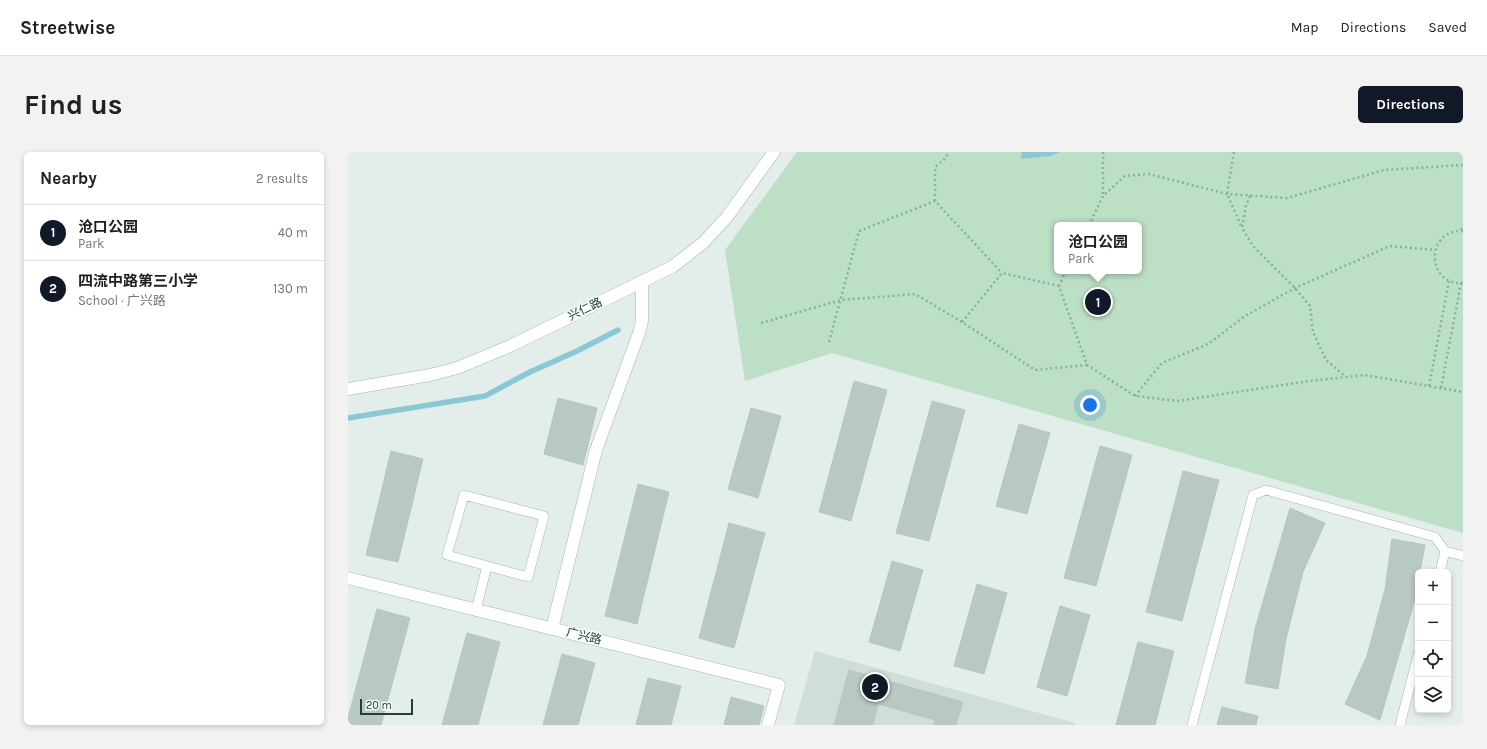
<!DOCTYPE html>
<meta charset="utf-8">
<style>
:root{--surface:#fff;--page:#f2f2f2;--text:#202124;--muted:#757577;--line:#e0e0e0;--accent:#111827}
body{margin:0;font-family:Karla,"Noto Sans SC",sans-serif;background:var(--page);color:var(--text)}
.controls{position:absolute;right:12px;bottom:12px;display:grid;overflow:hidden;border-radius:6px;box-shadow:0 2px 6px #0003}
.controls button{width:36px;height:36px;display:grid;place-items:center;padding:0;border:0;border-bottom:1px solid var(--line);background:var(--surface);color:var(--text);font:20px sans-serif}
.scale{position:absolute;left:12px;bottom:10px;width:53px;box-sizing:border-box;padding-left:4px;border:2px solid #224038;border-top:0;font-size:11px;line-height:14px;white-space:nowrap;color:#224038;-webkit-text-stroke:3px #f4faf7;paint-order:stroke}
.you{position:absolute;left:742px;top:253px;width:14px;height:14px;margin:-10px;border:3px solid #fff;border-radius:50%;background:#1a73e8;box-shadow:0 0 0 6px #1a73e833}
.badge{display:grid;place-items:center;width:26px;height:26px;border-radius:50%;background:var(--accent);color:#fff;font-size:13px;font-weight:700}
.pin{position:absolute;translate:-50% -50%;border:2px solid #fff;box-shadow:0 1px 4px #0006}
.popup{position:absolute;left:706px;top:70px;width:88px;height:52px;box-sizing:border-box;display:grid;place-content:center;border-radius:6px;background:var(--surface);filter:drop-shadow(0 1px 3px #0005);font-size:13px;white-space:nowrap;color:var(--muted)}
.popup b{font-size:15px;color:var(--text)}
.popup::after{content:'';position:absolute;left:50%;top:100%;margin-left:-8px;border:8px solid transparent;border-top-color:var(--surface)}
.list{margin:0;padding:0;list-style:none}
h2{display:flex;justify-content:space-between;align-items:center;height:52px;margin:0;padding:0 16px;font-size:17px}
h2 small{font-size:13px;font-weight:400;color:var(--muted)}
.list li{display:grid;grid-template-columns:26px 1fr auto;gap:12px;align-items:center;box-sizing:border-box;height:56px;padding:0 16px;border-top:1px solid var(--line)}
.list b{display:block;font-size:15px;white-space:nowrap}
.list p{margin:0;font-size:13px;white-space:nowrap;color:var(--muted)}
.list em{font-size:13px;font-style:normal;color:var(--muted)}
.icon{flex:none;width:22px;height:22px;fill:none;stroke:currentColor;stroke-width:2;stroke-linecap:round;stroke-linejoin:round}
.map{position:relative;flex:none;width:1115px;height:573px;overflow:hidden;border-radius:6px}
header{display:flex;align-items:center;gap:24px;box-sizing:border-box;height:56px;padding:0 20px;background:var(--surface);border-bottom:1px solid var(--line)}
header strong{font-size:19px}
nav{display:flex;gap:22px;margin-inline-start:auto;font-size:14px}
.intro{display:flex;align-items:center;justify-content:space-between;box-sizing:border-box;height:96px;padding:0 24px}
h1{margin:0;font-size:28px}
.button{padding:10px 18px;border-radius:6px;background:var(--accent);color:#fff;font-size:14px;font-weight:700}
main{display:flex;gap:24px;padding:0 24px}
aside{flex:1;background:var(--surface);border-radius:6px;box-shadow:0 2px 6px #0003}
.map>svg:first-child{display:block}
.built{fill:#d1ddd8}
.green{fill:#bcdfc5;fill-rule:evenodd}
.water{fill:#8ac9d4}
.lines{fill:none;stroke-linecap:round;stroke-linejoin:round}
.stream{stroke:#8ac9d4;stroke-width:5.5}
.building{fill:#b8c8c2;stroke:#b5c7c0}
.service-casing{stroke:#a5b6b0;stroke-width:10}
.minor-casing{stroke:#a5b6b0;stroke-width:13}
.path{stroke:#83b2a3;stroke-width:2.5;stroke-dasharray:2 3;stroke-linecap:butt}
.service{stroke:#fff;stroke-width:9}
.minor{stroke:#fff;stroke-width:12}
.labels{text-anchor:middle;stroke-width:3.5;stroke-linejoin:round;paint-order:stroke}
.street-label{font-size:12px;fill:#224038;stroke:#f4faf7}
</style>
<header>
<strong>Streetwise</strong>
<nav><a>Map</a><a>Directions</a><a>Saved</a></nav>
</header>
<div class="intro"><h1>Find us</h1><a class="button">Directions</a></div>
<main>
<aside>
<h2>Nearby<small>2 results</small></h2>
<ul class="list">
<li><span class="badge">1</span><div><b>沧口公园</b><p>Park</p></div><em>40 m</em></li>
<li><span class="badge">2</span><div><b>四流中路第三小学</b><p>School · 广兴路</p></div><em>130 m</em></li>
</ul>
</aside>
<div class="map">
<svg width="1115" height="573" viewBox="0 0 1115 573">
<rect width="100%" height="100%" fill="#e3ede9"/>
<path class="built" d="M467 499 727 571V573H446Z"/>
<path class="green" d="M449 0H1115V381L484 201 397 229 377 98ZM709 73H791V119H709Z"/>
<path class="water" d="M674 0H712L703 4 673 7Z"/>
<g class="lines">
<path class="stream" d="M0 266 137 244 182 220 229 199 270 178"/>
</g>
<path class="building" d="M506 229 539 238 503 369 471 360Z
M210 246 249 256 235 313 196 302Z
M584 249 617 258 581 389 548 381Z
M403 256 433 264 410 346 380 337Z
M671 272 702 281 679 362 648 354Z
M752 294 784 303 748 434 716 426Z
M43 299 75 307 50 410 18 403Z
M835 319 871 328 834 469 798 460Z
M290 332 321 340 289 472 257 464Z
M942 356 977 371 955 420 938 487 930 537 897 531 907 477Z
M381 371 417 381 386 496 351 486Z
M1044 387 1077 393 1072 420H1070V432L1067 447 1032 568 997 552 1019 504 1037 437Z
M544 409 575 418 552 499 521 490Z
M629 432 659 441 636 522 606 514Z
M712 454 742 463 719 544 689 535Z
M29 457 62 466 33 573H0V566Z
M119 481 152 490 130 573H94Z
M790 490 826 499 807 573H768Z
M214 502 247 511 230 573H195Z
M501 518 615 550 608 573H586L587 568 530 552 525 573H486Z
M300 526 333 534 323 573H288Z
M383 545 416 554 411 573H376Z
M874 555 910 564 908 573H869Z"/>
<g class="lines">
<defs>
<path id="service" d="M116 343 196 364 180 425 99 403Z
M1092 420 1097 399 1115 404
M128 458 139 414
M844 573 905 343 918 338 1087 385 1097 399
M1052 573 1070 503"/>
<path id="minor" d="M0 237 82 223 109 216 162 194 324 115 355 91 379 65 426 0
M0 426 431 533 420 573
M204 477 248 298 291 181 294 169V129"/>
</defs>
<use href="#service" class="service-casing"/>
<use href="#minor" class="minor-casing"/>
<path class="path" d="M755 0V44
M886 0 879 42 894 76
M902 44 898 54 894 76 905 94 947 136 962 154 965 180 978 208 998 225
M587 49V15L599 5V0
M741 73 755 44 777 24 801 22 879 42 939 46 1036 18 1115 13
M1113 78 1115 73
M718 119 711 134 739 213 787 244 830 249 961 229 1017 223 1115 240
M1115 131C1078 134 1077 77 1115 79
M614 170 654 121 711 134
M413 171 493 148 567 142 614 170 687 218 739 213
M481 190 511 79 587 49 654 121
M1081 234 1101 129
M1093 236 1113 131
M787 244 814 211 860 192 897 164 947 136 1042 94 1087 98"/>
<use href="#service" class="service"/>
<use href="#minor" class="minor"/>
</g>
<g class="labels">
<g class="street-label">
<text transform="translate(237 157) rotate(-26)" y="4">兴仁路</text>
<text transform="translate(236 484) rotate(14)" y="4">广兴路</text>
</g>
</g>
</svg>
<div class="controls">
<button>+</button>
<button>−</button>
<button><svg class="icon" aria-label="locate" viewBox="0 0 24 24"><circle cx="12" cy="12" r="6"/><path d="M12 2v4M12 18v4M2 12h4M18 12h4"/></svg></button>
<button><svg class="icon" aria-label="layers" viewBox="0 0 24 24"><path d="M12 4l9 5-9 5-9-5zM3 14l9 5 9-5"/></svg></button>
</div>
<div class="scale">20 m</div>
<div class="you"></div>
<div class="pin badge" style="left:750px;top:150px">1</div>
<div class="popup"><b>沧口公园</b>Park</div>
<div class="pin badge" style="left:527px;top:535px">2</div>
</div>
</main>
